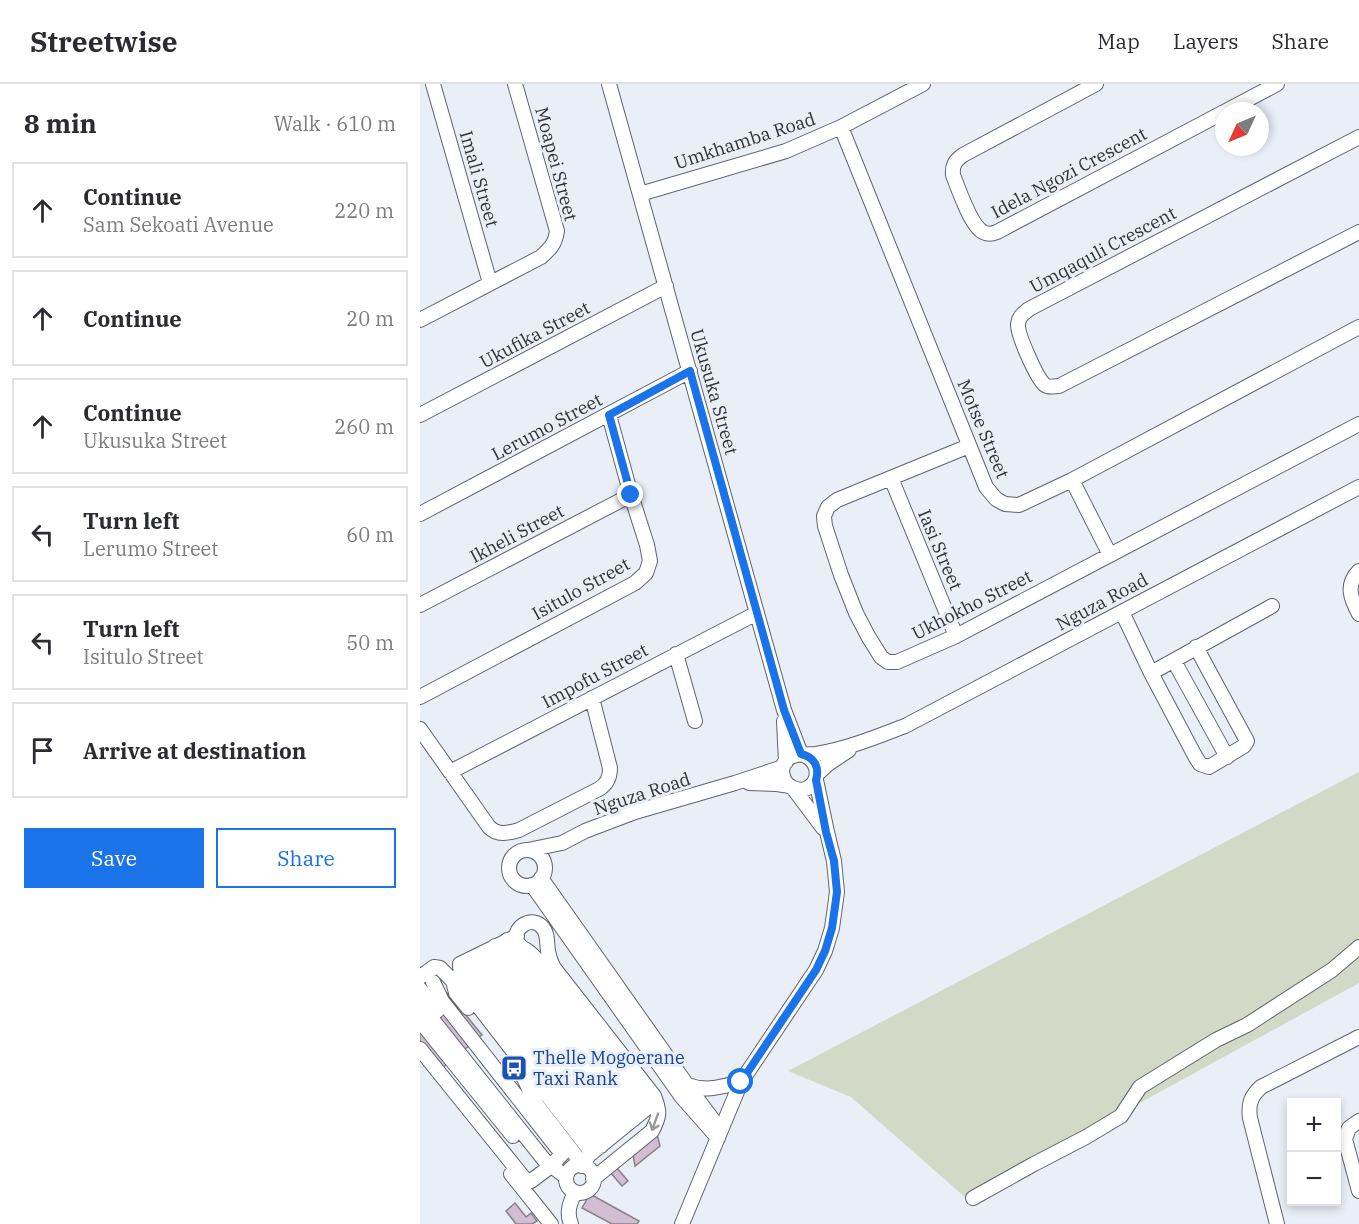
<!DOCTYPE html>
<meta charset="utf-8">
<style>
:root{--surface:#fff;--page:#f2f2f3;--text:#2b2b33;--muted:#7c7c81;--line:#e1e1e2;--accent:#1a73e8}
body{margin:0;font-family:"IBM Plex Serif",serif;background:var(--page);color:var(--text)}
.controls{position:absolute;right:18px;bottom:18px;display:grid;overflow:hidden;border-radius:0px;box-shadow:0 3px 9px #0003}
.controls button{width:54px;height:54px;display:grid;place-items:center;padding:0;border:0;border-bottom:2px solid var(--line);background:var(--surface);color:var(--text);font:30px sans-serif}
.compass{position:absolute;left:795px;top:18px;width:54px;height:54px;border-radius:50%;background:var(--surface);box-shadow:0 3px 9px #0003;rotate:226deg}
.stop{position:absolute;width:18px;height:18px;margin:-14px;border:4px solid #1a73e8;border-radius:50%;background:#fff}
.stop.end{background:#1a73e8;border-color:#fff;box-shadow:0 2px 6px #0008}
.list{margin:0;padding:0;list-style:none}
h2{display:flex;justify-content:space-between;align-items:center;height:78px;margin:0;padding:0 24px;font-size:26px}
h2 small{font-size:20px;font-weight:400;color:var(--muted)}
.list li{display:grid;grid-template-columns:39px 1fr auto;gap:18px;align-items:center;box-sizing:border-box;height:96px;margin:0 12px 12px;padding:0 12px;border:2px solid var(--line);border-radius:0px}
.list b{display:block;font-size:22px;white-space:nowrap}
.list p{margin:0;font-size:20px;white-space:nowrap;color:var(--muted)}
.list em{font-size:20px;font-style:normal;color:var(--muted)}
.actions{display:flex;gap:12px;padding:18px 24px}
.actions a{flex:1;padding:14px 0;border:2px solid var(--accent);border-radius:0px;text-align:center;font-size:21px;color:var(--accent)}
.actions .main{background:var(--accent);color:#fff}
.icon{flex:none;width:33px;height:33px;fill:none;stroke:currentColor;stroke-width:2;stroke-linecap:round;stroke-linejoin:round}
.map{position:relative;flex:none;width:939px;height:1140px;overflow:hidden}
header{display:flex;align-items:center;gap:36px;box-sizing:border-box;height:84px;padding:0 30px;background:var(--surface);border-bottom:2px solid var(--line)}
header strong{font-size:28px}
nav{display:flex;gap:33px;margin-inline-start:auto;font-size:21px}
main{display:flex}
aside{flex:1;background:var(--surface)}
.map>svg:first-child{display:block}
.green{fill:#d2d9c6}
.building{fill:#d3bdd4;stroke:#888188;stroke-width:1.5}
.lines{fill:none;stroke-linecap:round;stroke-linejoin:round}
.minor-casing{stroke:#5f646b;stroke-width:16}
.minor{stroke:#fff;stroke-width:14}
.oneway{stroke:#98989a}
.route{stroke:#1a73e8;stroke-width:8}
.labels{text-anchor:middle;stroke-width:6;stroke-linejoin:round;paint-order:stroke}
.street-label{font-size:18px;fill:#303235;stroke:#e9eef7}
.transit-label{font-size:18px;fill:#164399;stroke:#e9eef7;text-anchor:start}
</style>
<header>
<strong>Streetwise</strong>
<nav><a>Map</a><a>Layers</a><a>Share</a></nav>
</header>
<main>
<aside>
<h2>8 min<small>Walk · 610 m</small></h2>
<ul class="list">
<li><svg class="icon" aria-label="ahead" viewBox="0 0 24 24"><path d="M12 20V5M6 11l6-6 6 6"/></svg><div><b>Continue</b><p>Sam Sekoati Avenue</p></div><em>220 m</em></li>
<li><svg class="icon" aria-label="ahead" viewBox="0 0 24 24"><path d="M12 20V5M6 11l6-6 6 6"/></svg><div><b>Continue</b></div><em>20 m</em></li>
<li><svg class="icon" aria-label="ahead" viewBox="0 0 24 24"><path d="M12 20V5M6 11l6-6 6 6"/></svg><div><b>Continue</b><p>Ukusuka Street</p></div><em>260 m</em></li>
<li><svg class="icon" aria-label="left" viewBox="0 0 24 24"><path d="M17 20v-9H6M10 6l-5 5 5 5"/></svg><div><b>Turn left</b><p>Lerumo Street</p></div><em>60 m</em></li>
<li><svg class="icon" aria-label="left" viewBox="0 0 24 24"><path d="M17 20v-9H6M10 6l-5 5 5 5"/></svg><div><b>Turn left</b><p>Isitulo Street</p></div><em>50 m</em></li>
<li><svg class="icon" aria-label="arrive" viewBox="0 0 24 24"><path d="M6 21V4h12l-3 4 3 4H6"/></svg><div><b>Arrive at destination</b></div></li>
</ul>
<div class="actions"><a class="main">Save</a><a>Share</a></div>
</aside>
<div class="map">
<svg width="939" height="1140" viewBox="0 0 939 1140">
<rect width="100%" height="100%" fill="#e9eef7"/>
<path class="green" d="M939 688V899L546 1114 431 1013 368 987Z"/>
<path class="building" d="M28 909 62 951 16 989 0 969V932Z
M237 1050 240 1062 215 1082 213 1070Z
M196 1083 208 1097 202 1102 190 1088Z
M170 1110 219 1137 217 1140H192L162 1124Z
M95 1119 106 1133 111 1129 117 1137 112 1140H96L86 1127Z"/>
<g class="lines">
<defs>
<path id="minor" d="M13 0 70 199
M189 0 364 626 381 670
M676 0 543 71C535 77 532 81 533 91 538 104 551 142 563 148 568 151 572 150 577 148L804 28
M806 27 857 0
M421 43 566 403 576 415 585 420 599 421 652 396 939 243
M939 53 609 225C603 230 599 232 598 240 597 250 617 295 625 301 629 304 634 302 639 302L939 148
M220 110 366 67 421 43 503 0
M0 236 121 173C131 164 135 160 137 147L95 0
M0 331 246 202
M549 362 417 416 408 423 404 432 405 442 421 491 436 529 448 552 461 573 468 578H477L536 552 939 340
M471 394 536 552
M652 396 690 471
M0 430 270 287
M939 487C925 501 931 515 939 530
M0 521 211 411
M702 528 731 589 775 672 780 680 789 683 824 662 827 657 776 563
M256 570 275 637
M754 577 807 673
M731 589 852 522
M0 613 215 499 226 489 230 477 227 461 211 411 189 331
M364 637 366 678
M0 645 69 743C78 752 88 749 99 746L179 705C187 700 190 694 190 684L172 614
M386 672C407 684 394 713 373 704 361 699 358 681 369 674 377 668 388 671 396 670 427 665 456 653 485 642L939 403
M30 688 337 529
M397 690 408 680 429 666
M329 699 357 700 370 702
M373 704 403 744
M108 766 142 759 165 747 215 728 315 699 363 683
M89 784a18 18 0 1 1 36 0a18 18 0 1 1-36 0Z
M121 794 272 1008 294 1037
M112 801 261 1012 298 1054
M97 852 40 880C40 889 42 896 45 905L172 1069
M87 856 98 887 214 1035
M75 862 86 888 205 1042
M67 867 77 895 197 1048
M104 868 106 877 222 1028
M56 872 67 899 189 1055
M48 876 56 902 181 1062
M0 893 14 883 20 884 33 897 36 909 48 924
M0 905 17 927
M0 920 125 1077 146 1093
M0 937 93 1052
M0 965 103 1093 108 1097H111L131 1082 142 1070 22 917 13 898
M97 986 104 994 116 1020 156 1072 158 1081
M267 1001C288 1008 300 1003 321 998
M939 1037 929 1044 925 1055 939 1107
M146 1095a14 14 0 1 1 28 0a14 14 0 1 1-28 0Z
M162 1082 169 1071 227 1024 228 1019 122 881C118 877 114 872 109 868 105 865 100 863 98 859 90 844 113 830 123 844 129 851 126 863 129 871 130 876 132 880 134 884L234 1012C240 1027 240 1032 232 1047L173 1095
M91 1090 131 1140
M553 1114 614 1080 666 1053 701 1032 720 1003 796 956 827 941 912 886 939 863
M151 1140C146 1128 150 1119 155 1108
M262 1140 321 998 396 886 405 867 412 844 417 808 414 777 407 748 396 696
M857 1140 830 1034C828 1020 831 1012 841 1003L939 953"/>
</defs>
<use href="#minor" class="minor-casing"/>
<use href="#minor" class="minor"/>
</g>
<defs><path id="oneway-shaft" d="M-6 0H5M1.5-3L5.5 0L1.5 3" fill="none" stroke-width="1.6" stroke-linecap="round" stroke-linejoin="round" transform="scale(1.5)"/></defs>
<use class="oneway" href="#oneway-shaft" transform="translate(235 1038) rotate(110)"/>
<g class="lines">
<path class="route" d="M211 411 189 331 270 287 364 626 381 670C394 673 400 683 396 696L406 748 414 777 417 808 412 844 405 867 396 886 321 998"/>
</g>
<defs>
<symbol id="bus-square" viewBox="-11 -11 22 22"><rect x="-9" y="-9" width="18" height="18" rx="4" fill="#1a4fb4" stroke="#e9eef7"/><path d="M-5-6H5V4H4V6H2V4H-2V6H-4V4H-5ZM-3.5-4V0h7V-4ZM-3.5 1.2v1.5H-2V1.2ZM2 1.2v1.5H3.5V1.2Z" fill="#fff"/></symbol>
</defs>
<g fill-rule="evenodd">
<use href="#bus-square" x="79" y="969" width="30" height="30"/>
</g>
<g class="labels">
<g class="street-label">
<text transform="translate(325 57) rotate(-18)" y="6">Umkhamba Road</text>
<text transform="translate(136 80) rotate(75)" y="6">Moapei Street</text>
<text transform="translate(649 89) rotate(-28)" y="6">Idela Ngozi Crescent</text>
<text transform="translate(59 95) rotate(74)" y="6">Imali Street</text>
<text transform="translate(683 166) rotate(-28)" y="6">Umqaquli Crescent</text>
<text transform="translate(115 251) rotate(-28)" y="6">Ukufika Street</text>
<text transform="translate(294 308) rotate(74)" y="6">Ukusuka Street</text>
<text transform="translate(127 343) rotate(-28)" y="6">Lerumo Street</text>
<text transform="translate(563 345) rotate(67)" y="6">Motse Street</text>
<text transform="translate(97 450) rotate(-28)" y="6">Ikheli Street</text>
<text transform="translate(520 466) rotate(67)" y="6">Iasi Street</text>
<text transform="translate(161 505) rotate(-29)" y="6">Isitulo Street</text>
<text transform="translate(682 518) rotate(-28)" y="6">Nguza Road</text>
<text transform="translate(552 521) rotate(-27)" y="6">Ukhokho Street</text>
<text transform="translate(175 592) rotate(-28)" y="6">Impofu Street</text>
<text transform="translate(222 710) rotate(-18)" y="6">Nguza Road</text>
</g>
<g class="transit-label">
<text x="113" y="980">Thelle Mogoerane<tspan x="113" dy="21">Taxi Rank</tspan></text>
</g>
</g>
</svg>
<div class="controls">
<button>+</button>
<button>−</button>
</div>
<svg class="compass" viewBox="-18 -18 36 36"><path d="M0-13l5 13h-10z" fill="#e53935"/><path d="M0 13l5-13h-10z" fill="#7c7c81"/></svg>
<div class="stop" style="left:321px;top:998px"></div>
<div class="stop end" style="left:211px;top:411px"></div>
</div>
</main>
